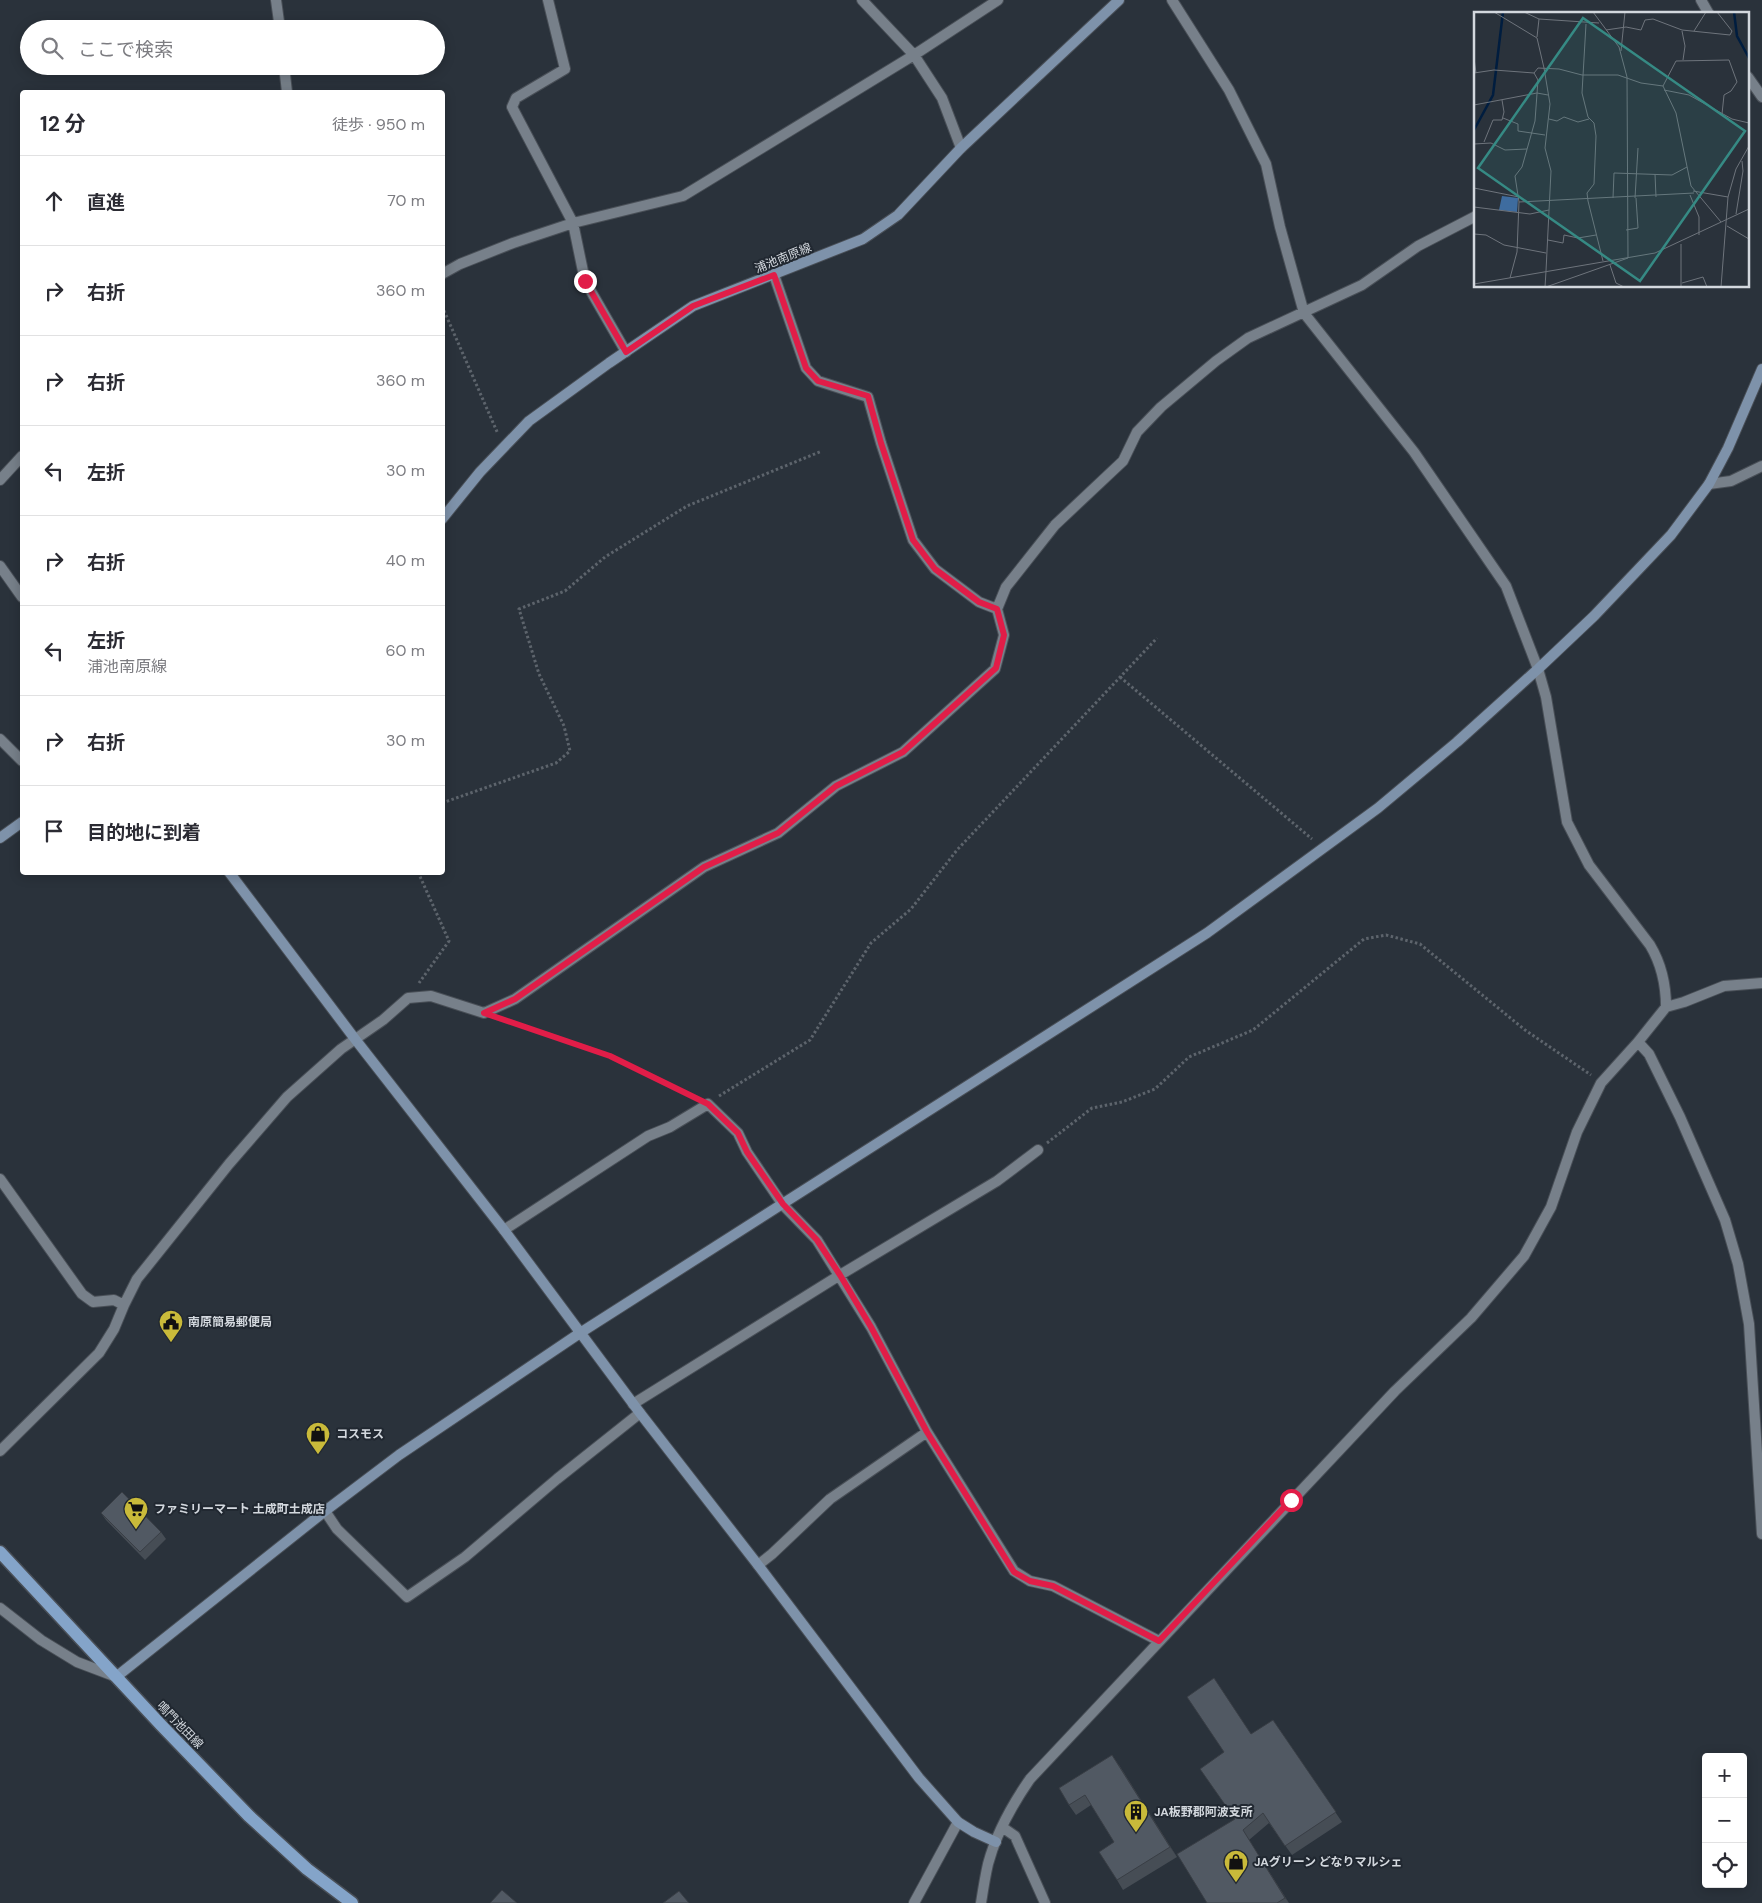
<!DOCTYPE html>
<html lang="ja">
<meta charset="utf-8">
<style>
:root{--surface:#fff;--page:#f7f7f7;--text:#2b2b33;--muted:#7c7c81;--line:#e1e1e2}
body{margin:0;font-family:"DM Sans","Noto Sans JP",sans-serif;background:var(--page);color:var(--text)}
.controls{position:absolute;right:15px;bottom:15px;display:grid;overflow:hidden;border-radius:5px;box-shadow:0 2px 12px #0003}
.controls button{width:45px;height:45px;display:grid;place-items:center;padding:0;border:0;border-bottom:1px solid var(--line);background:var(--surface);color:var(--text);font:25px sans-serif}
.stop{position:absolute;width:15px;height:15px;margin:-11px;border:4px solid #e11d48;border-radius:50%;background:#fff}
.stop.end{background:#e11d48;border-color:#fff;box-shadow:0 1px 5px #0008}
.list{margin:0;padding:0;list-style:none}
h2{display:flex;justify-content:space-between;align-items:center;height:65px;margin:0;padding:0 20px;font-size:21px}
h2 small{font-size:16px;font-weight:400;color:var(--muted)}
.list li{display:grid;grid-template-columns:32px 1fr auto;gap:15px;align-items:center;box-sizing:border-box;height:90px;padding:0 20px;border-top:1px solid var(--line)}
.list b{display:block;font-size:19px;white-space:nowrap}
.list p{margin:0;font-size:16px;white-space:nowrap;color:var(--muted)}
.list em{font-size:16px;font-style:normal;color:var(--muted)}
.icon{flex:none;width:28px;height:28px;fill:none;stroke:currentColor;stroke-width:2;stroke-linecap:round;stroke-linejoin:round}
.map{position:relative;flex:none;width:1762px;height:1903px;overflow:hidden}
.search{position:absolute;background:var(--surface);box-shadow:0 2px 12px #0003;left:20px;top:20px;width:425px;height:55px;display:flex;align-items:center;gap:12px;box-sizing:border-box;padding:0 18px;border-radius:28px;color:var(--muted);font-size:19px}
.panel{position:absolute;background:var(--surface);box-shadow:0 2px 12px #0003;left:20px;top:90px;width:425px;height:785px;border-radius:5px}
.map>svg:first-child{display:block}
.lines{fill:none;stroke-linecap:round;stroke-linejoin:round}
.street-casing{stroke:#494f57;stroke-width:12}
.secondary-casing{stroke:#494f57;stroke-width:12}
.primary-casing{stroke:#494f57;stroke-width:15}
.path{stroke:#5d646c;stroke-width:3;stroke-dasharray:2.5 2.5;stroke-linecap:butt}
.street{stroke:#77808a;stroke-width:10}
.secondary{stroke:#7e92aa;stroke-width:10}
.primary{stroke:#84a4c9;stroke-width:12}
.wall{fill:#464d55}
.shaded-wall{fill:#393e45}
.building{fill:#515963;stroke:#393e45}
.route{stroke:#e11d48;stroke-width:6}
.labels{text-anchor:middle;stroke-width:4;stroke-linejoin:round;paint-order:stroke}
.street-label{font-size:12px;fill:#d3d8de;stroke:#212831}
.poi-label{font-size:12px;font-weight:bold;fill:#d3d8de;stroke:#212831;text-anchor:start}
.inset-river{fill:none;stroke:#001d3f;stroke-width:2.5}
.inset-road{fill:none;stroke:#6e747c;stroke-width:1}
.view{fill:#368a84;fill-opacity:0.15;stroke:#368a84;stroke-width:2.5}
.inset-edge{fill:none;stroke:#d3d8de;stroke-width:2.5}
</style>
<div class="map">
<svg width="1762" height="1903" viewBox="0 0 1762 1903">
<rect width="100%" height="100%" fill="#2a323b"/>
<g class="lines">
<defs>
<path id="street" d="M276 0 280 29
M548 0 565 69 516 98 512 107 573 223 585 281 626 352
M862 0 914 55 942 98 961 148
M1172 0 1229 90 1266 164 1280 227 1304 313 1414 452 1506 586 1538 669 1546 697 1567 822 1589 865 1650 945C1662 965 1666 984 1666 1007
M1701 0 1709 14
M284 66 287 92
M1748 77 1762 97
M442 274 460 264 513 243 573 223 683 196 914 55 998 0
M774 275 806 368 818 381 868 397 881 443 913 540 935 569 979 602 997 609
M0 480 22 456
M1709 484 1731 481 1762 466
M0 566 22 597
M0 739 22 761
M1638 1042 1649 1054 1680 1117 1725 1220 1738 1264 1749 1324 1762 1534
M0 1179 82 1294 93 1302 114 1300 124 1305
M504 1230 648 1136 670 1127 708 1104 738 1133 747 1152 783 1205 817 1240 871 1327 927 1432 1014 1571 1030 1581 1053 1586 1159 1641
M633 1404 840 1275 997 1181 1038 1150
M0 1451 99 1353 114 1329 124 1305 137 1279 229 1164 287 1097 341 1049 383 1020 408 998 431 996 484 1013 515 999 704 867 778 833 836 786 903 752 995 669 1004 635 997 609 1006 587 1055 525 1123 461 1137 432 1161 407 1216 361 1248 338 1362 285 1418 246 1476 216
M325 1511 337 1529 407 1597 465 1557 557 1479 640 1413
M758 1565 772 1554 830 1499 927 1432
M0 1608 41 1640 77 1662 114 1676
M1002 1827 1015 1836 1045 1903
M914 1903 958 1822
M981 1903C983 1890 985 1877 988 1864 996 1834 1012 1805 1030 1779L1395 1391 1471 1318 1524 1256 1551 1207 1577 1132 1601 1083 1638 1042 1666 1007 1684 1002 1724 986 1762 983"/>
<path id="secondary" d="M442 519 480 472 529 421 609 363 693 306 863 239 898 215 961 148 1119 0
M0 838 22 822
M229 872 355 1039 504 1230 640 1413 758 1565 919 1778 958 1822 974 1832 996 1842
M116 1677 325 1511 399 1455 580 1333 1207 933 1378 808 1457 742 1538 669 1594 616 1671 535 1709 484 1728 448 1762 369"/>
<path id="primary" d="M0 1552 161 1725 249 1816 307 1869 352 1903"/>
</defs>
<use href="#street" class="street-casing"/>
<use href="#secondary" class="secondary-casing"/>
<use href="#primary" class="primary-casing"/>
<path class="path" d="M442 306 498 434
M1120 677 1312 839
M442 803 556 763 570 751 564 726 539 674 519 609 565 591 605 557 687 506 822 451
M418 872 449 941 419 983
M504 1019 610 1055 694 1097
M719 1096 810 1040 871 943 911 909 957 850 1157 638
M1047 1143 1092 1108 1122 1102 1155 1089 1189 1057 1253 1030 1364 939 1386 935 1420 944 1525 1030 1591 1075"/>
<use href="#street" class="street"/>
<use href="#secondary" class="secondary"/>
<use href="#primary" class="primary"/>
</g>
<path class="wall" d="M101 1513 161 1532 166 1539 145 1560 106 1520Z
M1273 1720 1342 1822 1292 1855 1269 1823 1249 1840 1289 1903H1207L1235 1819 1252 1734Z
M1119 1765 1177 1857 1123 1890 1117 1880 1114 1842 1091 1805 1076 1815 1069 1805Z"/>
<path class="shaded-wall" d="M1112 1755 1119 1765 1177 1857 1170 1847Z
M1243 1830 1249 1840 1289 1903 1285 1898Z"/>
<path class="building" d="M122 1492 161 1532 140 1552 101 1513Z
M1214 1678 1251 1734 1273 1720 1336 1812 1285 1846 1263 1813 1243 1830 1285 1898 1277 1903H1207L1177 1854 1235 1819 1200 1769 1224 1752 1187 1697Z
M1112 1755 1170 1847 1117 1880 1099 1852 1114 1842 1085 1795 1069 1805 1059 1788Z
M502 1890 517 1903H490Z
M679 1891 689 1903H663Z"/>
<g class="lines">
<path class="route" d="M585 281 626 352 693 306 774 275 806 368 818 381 868 396 881 443 913 540 935 569 979 602 997 609 1004 635 996 668 903 752 836 786 778 833 704 867 515 999 484 1013 610 1056 708 1104 738 1133 747 1152 783 1204 817 1240 840 1275 871 1327 927 1432 1014 1572 1030 1581 1053 1586 1159 1641 1291 1500"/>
</g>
<defs>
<symbol id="civic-pin" viewBox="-11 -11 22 30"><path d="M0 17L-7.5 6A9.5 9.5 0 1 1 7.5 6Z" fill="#c9ba3a" stroke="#212831"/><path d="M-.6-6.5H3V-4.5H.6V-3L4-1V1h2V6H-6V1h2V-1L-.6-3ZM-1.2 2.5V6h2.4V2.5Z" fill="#111"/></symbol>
<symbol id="shop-pin" viewBox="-11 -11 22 30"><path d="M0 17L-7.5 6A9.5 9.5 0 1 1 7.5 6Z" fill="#c9ba3a" stroke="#212831"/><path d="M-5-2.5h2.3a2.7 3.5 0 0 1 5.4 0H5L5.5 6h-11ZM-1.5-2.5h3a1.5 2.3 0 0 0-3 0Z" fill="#111"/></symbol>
<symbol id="supermarket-pin" viewBox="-11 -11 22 30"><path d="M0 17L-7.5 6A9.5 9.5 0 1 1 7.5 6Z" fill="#c9ba3a" stroke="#212831"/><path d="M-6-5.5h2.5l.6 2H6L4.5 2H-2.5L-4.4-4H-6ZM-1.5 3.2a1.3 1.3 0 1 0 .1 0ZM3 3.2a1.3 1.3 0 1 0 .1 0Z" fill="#111"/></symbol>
<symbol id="building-pin" viewBox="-11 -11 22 30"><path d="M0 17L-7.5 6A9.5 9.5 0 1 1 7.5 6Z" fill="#c9ba3a" stroke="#212831"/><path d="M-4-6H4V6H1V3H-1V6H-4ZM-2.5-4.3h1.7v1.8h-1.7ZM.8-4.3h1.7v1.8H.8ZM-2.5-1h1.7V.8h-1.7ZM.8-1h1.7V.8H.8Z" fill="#111"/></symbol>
</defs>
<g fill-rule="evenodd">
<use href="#civic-pin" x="157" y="1308" width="28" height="38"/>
<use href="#shop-pin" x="304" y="1420" width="28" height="38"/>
<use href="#supermarket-pin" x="122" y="1495" width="28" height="38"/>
<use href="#building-pin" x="1122" y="1798" width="28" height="38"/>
<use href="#shop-pin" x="1222" y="1848" width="28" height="38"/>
</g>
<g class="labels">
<g class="street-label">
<text transform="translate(783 258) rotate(-22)" y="4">浦池南原線</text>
<text transform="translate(180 1725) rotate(46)" y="4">鳴門池田線</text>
</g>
<g class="poi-label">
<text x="188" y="1326">南原簡易郵便局</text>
<text x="336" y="1438">コスモス</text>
<text x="154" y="1513">ファミリーマート 土成町土成店</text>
<text x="1154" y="1816">JA板野郡阿波支所</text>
<text x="1254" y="1866">JAグリーン どなりマルシェ</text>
</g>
</g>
<g transform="translate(1474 12)">
<rect width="275" height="275" fill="#2a323b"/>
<path d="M28 184 44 186 43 200 25 198Z" fill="#3e6c9f"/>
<path class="inset-river" d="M260 0 263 24 275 46M0 118 19 83 29 0"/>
<path class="inset-road" d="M20 0 63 26 70 56 76 92 71 136 77 159 72 259M50 0 65 7 125 11M112 12 108 81 114 105 120 111 122 124 120 172 113 181 114 189 129 249M132 18 152 15 167 18 171 8 179 7 208 18 256 23 258 19 243 0M208 19 211 34 209 48M220 19 232 0M63 25 65 7M147 39 151 0M0 46 2 61M0 61 20 58 60 61 64 56 85 57 108 63H144L167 71 189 74M190 78 215 83 258 107 275 111M0 93 63 81 74 83M29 106 44 112V119L71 123M75 107 83 109 90 105 104 110 115 107M10 130 19 108H28L30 100 28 88M0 132 17 131 31 138 53 137M181 162 182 185M0 176 45 185M219 179 254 185M216 183 225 205V223M139 186 140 161 198 163 213 155M161 186 164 136M45 190 41 164 48 155 61 109 64 68 60 61M0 195 56 202 75 198M262 202 269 159 268 149M247 210 217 174 202 101 189 74 202 49 255 48 263 70 257 79 250 83 248 102M253 214 275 227M152 218 164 216 162 186M0 222 12 223 30 233 72 241M74 228 89 231 90 223 104 226 122 223M207 232V275M136 253 142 271 150 275M36 266 43 240 45 190 220 181M208 271 229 265 233 275M0 272 181 241 275 197M71 275 72 259M72 275 154 246 153 65 145 35 119 0M247 275 254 185 262 157 275 134"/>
<path class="view" d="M109 6 271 119 166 269 4 156Z"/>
<rect width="275" height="275" class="inset-edge"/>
</g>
</svg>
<div class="controls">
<button>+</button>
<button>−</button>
<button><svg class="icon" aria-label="locate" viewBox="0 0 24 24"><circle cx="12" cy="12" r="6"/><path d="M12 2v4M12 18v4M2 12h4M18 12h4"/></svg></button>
</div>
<div class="stop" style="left:1291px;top:1500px"></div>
<div class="stop end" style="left:585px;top:281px"></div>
<div class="search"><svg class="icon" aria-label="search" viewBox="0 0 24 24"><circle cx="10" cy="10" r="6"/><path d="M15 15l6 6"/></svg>ここで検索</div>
<section class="panel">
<h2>12 分<small>徒歩 · 950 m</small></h2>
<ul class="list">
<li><svg class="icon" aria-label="ahead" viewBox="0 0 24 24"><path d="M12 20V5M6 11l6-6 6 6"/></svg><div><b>直進</b></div><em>70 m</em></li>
<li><svg class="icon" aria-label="right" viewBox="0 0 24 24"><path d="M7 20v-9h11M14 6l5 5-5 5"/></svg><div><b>右折</b></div><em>360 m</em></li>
<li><svg class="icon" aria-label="right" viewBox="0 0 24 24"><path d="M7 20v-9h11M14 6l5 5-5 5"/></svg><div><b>右折</b></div><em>360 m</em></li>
<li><svg class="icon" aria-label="left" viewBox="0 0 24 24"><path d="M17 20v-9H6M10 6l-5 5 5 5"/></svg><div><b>左折</b></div><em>30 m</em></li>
<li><svg class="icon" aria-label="right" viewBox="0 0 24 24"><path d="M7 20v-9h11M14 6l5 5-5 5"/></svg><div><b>右折</b></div><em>40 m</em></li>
<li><svg class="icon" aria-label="left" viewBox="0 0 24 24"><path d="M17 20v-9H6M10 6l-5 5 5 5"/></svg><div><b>左折</b><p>浦池南原線</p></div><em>60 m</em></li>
<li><svg class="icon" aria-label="right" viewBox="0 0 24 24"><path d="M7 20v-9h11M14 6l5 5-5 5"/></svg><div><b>右折</b></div><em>30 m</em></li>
<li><svg class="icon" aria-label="arrive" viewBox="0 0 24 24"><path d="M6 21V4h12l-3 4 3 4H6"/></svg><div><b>目的地に到着</b></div></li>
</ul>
</section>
</div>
